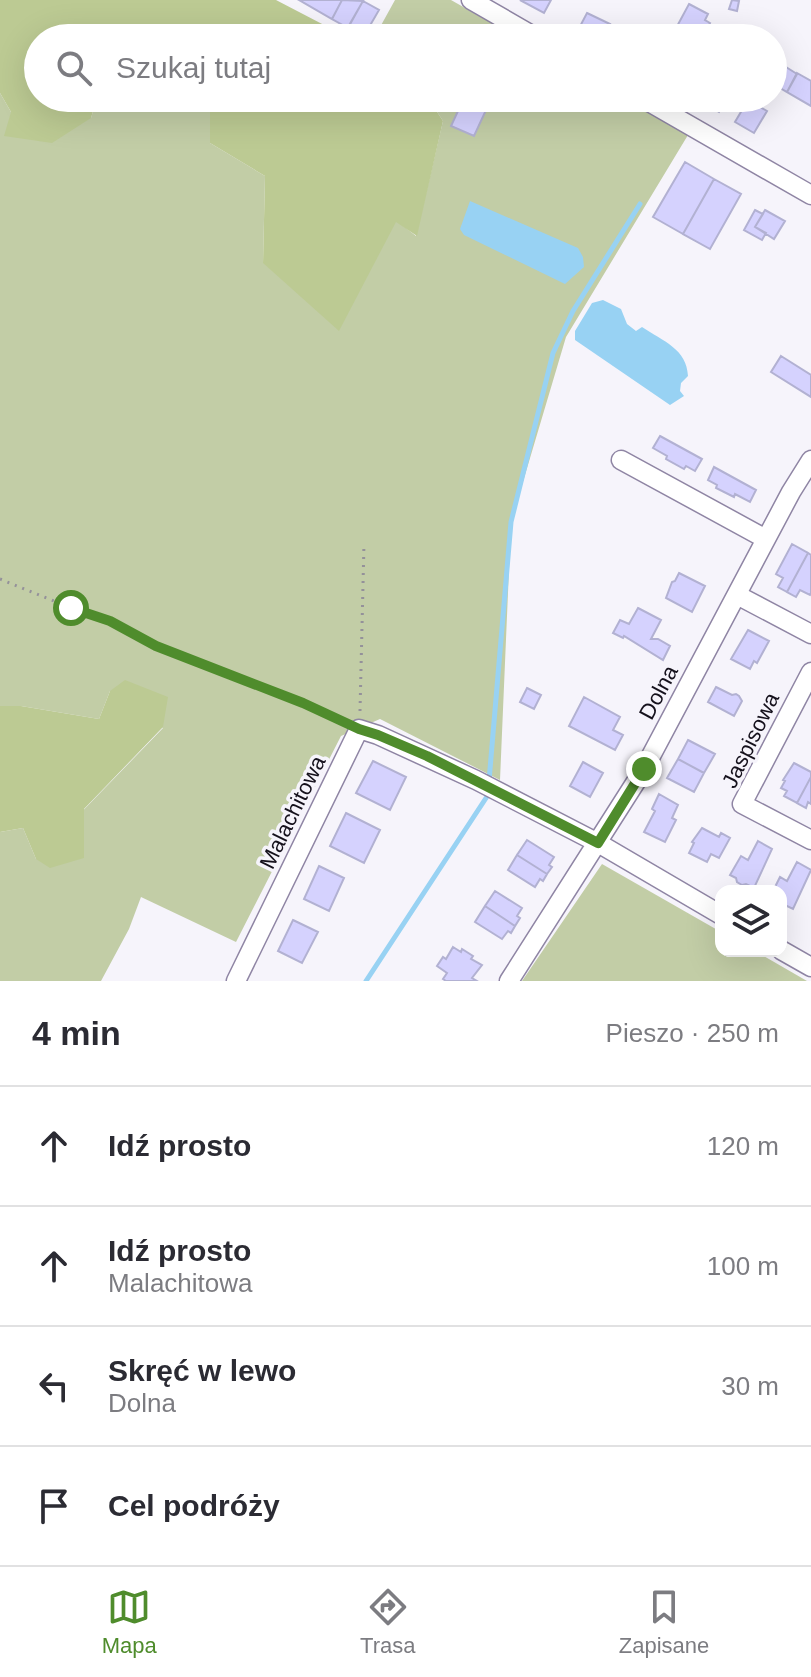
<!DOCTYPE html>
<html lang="pl">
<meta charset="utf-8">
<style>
:root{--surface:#fff;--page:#f7f7f7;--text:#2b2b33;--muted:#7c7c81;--line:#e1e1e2;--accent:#4f8c2c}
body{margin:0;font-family:Arial,sans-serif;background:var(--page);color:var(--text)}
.controls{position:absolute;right:24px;bottom:24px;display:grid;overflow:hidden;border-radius:16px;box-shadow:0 8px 32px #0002}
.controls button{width:72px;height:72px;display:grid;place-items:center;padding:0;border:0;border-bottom:2px solid var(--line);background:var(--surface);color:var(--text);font:40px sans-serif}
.stop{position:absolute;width:24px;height:24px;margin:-18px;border:6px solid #4f8c2c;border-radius:50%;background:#fff}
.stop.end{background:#4f8c2c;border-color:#fff;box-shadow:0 2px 8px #0008}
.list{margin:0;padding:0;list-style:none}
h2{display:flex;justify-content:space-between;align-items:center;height:104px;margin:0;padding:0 32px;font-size:34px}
h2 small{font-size:26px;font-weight:400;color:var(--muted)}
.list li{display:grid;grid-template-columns:52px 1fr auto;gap:24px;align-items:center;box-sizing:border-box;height:120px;padding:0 32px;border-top:2px solid var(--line)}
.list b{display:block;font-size:30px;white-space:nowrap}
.list p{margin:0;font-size:26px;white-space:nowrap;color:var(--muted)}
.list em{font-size:26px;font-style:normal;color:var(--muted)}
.icon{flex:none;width:44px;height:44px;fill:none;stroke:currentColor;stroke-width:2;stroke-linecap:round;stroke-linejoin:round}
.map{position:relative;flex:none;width:811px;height:981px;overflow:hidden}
.search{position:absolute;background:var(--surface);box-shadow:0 8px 32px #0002;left:24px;right:24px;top:24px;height:88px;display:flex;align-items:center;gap:20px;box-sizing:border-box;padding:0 28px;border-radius:44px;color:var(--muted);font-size:30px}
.sheet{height:584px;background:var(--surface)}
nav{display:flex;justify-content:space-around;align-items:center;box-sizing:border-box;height:112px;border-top:2px solid var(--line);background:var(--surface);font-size:22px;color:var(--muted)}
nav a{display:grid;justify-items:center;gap:4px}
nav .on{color:var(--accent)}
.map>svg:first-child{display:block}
.green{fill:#c2cda6}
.forest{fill:#bcca93}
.water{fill:#98d2f3}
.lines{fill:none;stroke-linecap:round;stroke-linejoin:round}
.stream{stroke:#98d2f3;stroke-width:5}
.building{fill:#d5d2fe;stroke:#b2b1d2;stroke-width:2}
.minor-casing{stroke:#8f85a4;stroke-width:21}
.path{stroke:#94919a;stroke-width:3;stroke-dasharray:2 6;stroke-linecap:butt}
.minor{stroke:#fff;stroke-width:18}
.route{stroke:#4f8c2c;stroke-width:10}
.labels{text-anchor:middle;stroke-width:7;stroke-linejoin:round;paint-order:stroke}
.street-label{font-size:22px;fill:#15111c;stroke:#f6f4fb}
</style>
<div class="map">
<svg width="811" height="981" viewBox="0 0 811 981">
<rect width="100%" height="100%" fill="#f6f4fb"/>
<path class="green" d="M395 0H451L518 38H374Z
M0 93 11 112 91 118 97 98H210V143L265 176 263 263 397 221 416 236 443 121 428 98H623L688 135 566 337 511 522 500 780 380 719 341 736 236 942 141 897 129 929 101 981H0V832L23 828 36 859 163 728 110 691 99 719 21 706H0Z
M602 864 721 932V951H755L807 981H522Z"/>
<path class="forest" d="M0 0H276L349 38H140L126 35 124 38H38V98H97L91 118 52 143 4 136 11 112 0 93Z
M210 98H428L443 121 417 236 396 222 339 331 263 263 265 176 210 143Z
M125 680 168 697 163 727 84 809V858L50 868 36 859 23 828 0 832V706H21L99 719 110 691Z"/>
<path class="water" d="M470 201 578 248 583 257 584 267 565 284 464 235 460 229Z
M603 300 621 309 627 324 636 331 642 327C663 341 687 349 688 376L681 383 680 391 684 396 670 405 575 340V331L592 303Z"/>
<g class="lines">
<path class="stream" d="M489 781 511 522 553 353 573 311 640 204
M366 981 488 795 489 791"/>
</g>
<path class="building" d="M299 0H342L332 19Z
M342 0 363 1 348 28 332 19Z
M520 0H551L544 13Z
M732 0 739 1 737 11 729 9Z
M363 1 379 10 364 36 348 27Z
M689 4 708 14 705 20 710 23 706 30 701 27 695 38H690L675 30Z
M587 13 610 24 602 38H595L590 35 588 38 577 32Z
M730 26 751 38H723Z
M786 67 797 74 787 92 775 85Z
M797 73 811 81V106L787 92Z
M464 98 487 108 474 136 451 126Z
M701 98H727L719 112 700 101Z
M748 100 767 111 754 133 735 122Z
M685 162 714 179 683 234 653 217Z
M714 179 741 194 710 249 683 234Z
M755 210 763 214 755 227 766 233 762 240 744 230Z
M765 210 785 221 774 239 755 227Z
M781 356 811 375V397L771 372Z
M660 436 702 459 695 471 686 466 684 469 666 459 667 456 653 448Z
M714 467 756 490 750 502 735 494 734 497 716 488 717 485 708 480Z
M792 544 808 553 787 592 778 587 783 578 776 574Z
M808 553 811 555V593L810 595 800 590 796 597 787 592Z
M679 573 705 586 692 612 666 598 672 582 675 581Z
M638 608 661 620 651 639H658L670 646 663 660 624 636 623 638 613 633 620 620 629 624Z
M748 630 769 641 757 663 754 661 750 669 731 659Z
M716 687 732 695 736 694 739 696 742 701 734 716 708 702Z
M527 688 541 695 534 709 520 702Z
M584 697 620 717 613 730 623 735 615 750 569 726Z
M688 740 715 754 704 773 678 759Z
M678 759 704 773 694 792 667 778Z
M373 761 406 777 390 810 356 793Z
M583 762 603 773 590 797 570 786Z
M794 763 811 772V777L797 803 784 796 787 791 781 788 785 781 783 780Z
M811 777V804L808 802 806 808 797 803Z
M659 794 678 805 672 818 676 820 665 842 644 832 655 811 652 809Z
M346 813 380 830 364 863 330 846Z
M702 828 719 837 721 833 730 838 719 858 711 854 707 862 689 853 694 843 692 842Z
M527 840 554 857 549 865 552 867 547 874 517 855Z
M758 841 772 849 754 888 746 884 742 885 737 882 736 878 730 875 741 856 748 860Z
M517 855 547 874 543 881 540 879 535 887 508 870Z
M797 862 811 870 793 909 785 905H781V891H773L780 877 787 881Z
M319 866 344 878 329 911 304 899Z
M495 891 522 908 517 916 520 918 515 926 485 906Z
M485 906 515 926 511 933 508 931 502 939 475 922Z
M293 920 318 932 302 963 278 951Z
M453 947 461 952 462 949 473 956 471 959 482 965 472 978 477 981H446L443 979 447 973 437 966 443 957 446 959Z"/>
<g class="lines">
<defs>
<path id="minor" d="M471 0 537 38
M642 98 811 195
M621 460 766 539
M737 595 811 634
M811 672 742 804 811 840
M781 950 811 967
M236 981 359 729 378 735 476 780 598 843 721 915
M509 981 644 769 791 492 811 460"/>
</defs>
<use href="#minor" class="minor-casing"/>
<path class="path" d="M0 579 71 608 110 621 156 646 303 703 343 722
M360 711 364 543"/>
<use href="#minor" class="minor"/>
</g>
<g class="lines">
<path class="route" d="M71 608 110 621 156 646 303 703 359 729 378 735 427 756 598 843 644 769"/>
</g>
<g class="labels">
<g class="street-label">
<text transform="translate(658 692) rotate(-62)" y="8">Dolna</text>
<text transform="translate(750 740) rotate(-64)" y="8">Jaspisowa</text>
<text transform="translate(292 812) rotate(-64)" y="8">Malachitowa</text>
</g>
</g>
</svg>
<div class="controls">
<button><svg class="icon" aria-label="layers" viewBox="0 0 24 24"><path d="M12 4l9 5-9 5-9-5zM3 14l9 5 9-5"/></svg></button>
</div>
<div class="stop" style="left:71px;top:608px"></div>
<div class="stop end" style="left:644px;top:769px"></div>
<div class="search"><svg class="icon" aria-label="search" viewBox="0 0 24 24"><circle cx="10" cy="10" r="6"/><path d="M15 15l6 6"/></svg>Szukaj tutaj</div>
</div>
<section class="sheet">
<h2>4 min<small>Pieszo · 250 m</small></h2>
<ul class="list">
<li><svg class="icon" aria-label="ahead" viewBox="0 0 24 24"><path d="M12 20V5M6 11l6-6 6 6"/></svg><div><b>Idź prosto</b></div><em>120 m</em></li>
<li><svg class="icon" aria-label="ahead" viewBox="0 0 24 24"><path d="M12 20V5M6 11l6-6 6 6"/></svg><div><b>Idź prosto</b><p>Malachitowa</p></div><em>100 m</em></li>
<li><svg class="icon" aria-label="left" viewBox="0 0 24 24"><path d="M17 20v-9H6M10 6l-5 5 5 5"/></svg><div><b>Skręć w lewo</b><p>Dolna</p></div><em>30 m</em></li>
<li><svg class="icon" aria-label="arrive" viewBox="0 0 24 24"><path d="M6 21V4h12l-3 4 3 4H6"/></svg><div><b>Cel podróży</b></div></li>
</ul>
</section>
<nav>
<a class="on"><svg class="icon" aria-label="map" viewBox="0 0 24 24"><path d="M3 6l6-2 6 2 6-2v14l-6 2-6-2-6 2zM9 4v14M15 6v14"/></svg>Mapa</a>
<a><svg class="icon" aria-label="directions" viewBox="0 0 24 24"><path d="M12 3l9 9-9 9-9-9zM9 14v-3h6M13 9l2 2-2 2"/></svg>Trasa</a>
<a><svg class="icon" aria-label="saved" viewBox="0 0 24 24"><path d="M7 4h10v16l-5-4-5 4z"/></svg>Zapisane</a>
</nav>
